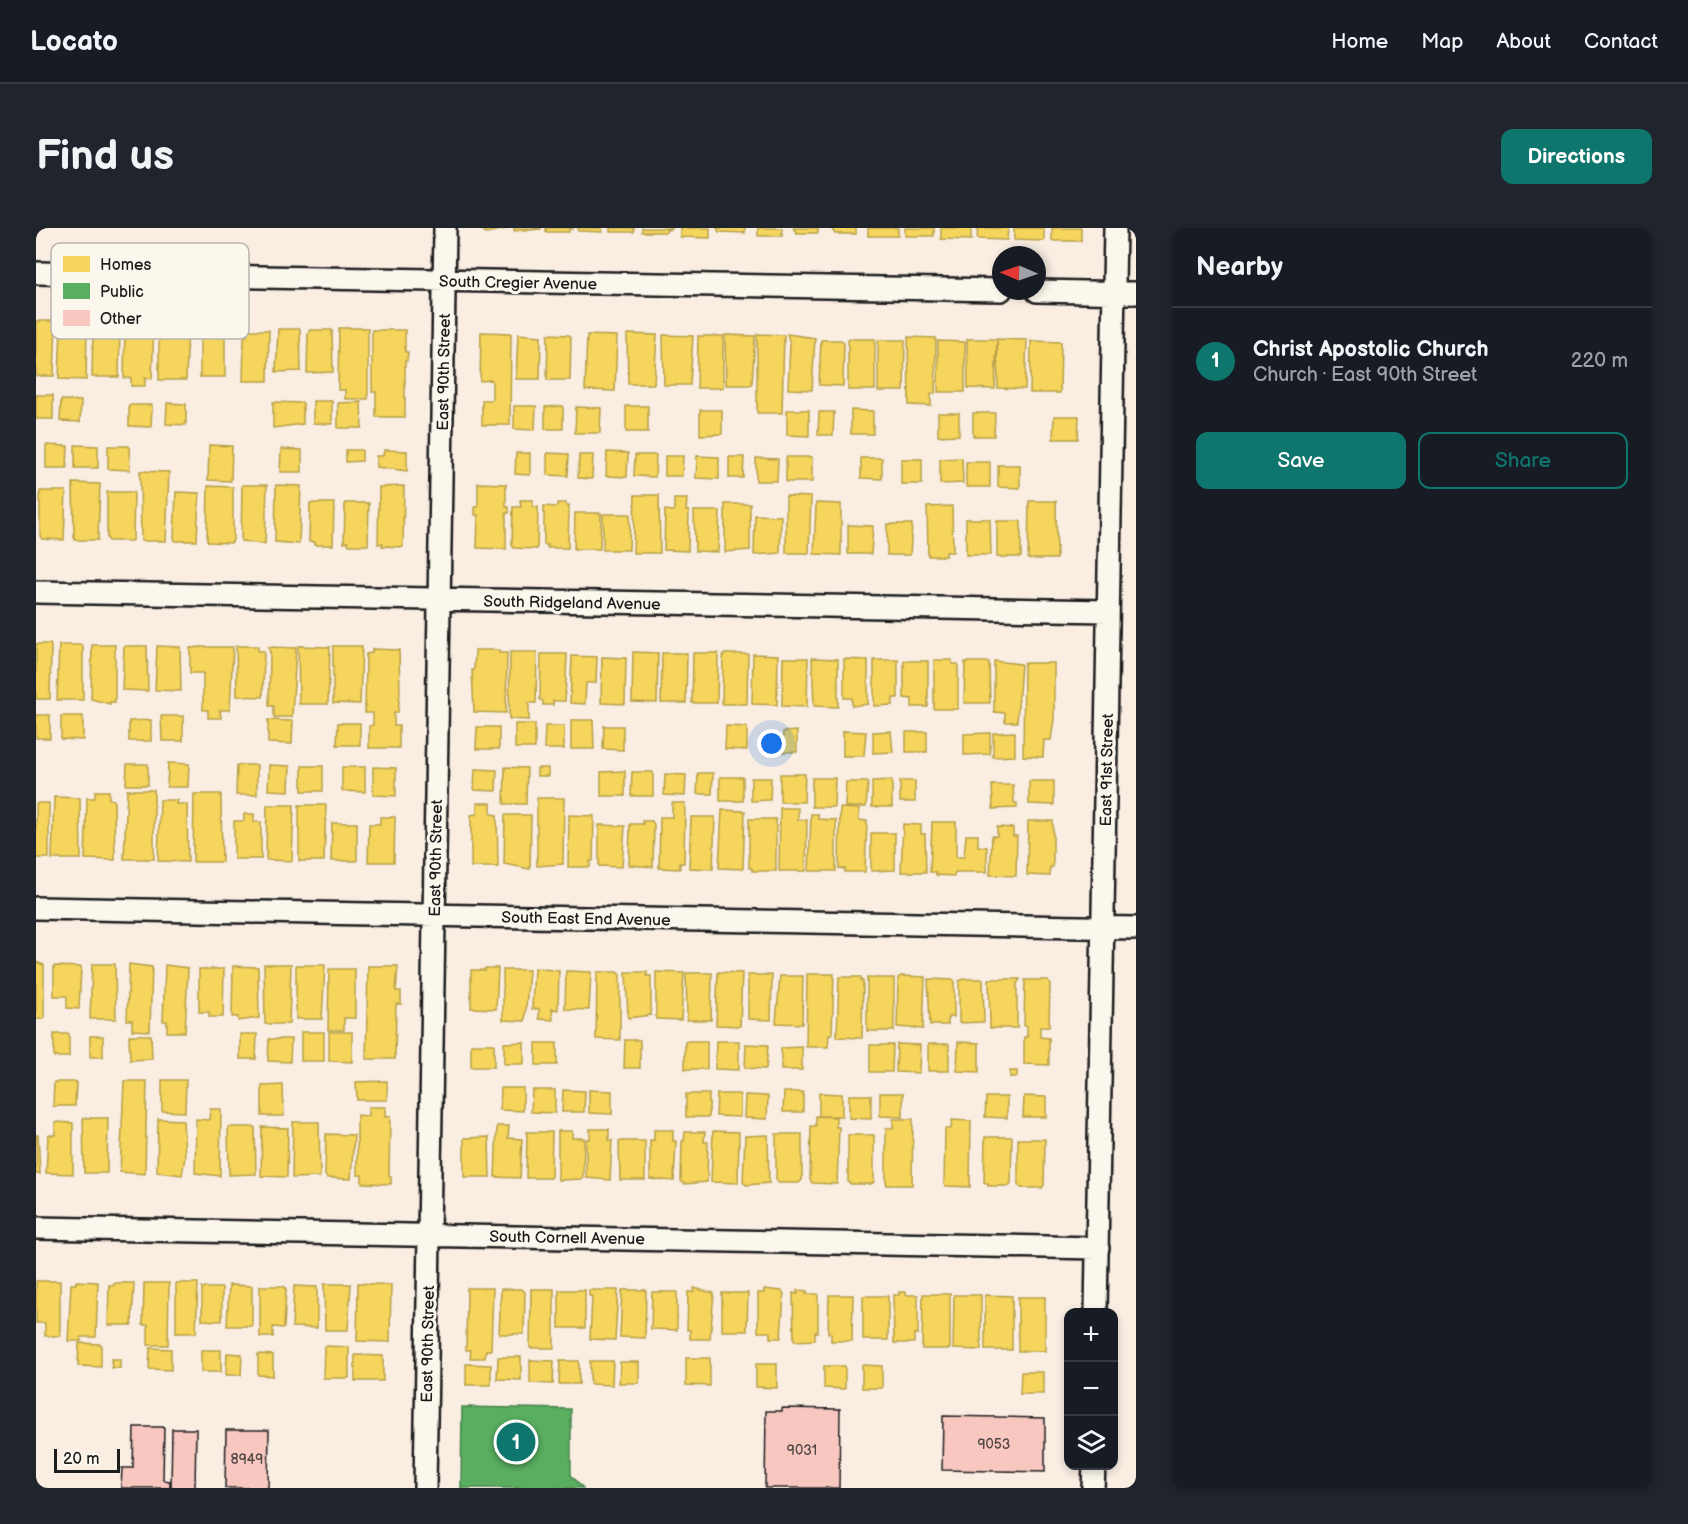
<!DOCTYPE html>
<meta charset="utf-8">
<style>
:root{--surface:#171b24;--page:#20242c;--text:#f1f3f6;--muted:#9ea1a6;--line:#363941;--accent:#0f766e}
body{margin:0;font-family:"Balsamiq Sans",sans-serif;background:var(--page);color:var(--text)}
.controls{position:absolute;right:18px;bottom:18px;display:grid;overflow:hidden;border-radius:12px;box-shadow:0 3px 9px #0003}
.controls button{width:54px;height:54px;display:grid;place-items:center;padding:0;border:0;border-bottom:2px solid var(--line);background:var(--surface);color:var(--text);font:30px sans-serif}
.compass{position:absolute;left:956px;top:18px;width:54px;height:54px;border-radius:50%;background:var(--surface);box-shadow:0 3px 9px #0003;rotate:272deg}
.scale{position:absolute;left:18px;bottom:15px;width:66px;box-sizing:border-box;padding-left:6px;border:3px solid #1c1c1c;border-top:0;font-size:16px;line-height:21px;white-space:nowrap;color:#1c1c1c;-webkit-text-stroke:4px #fbf7ec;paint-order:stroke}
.you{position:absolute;left:736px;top:516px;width:21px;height:21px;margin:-15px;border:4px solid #fff;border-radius:50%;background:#1a73e8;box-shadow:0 0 0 9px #1a73e833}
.badge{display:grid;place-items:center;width:39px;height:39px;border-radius:50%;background:var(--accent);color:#fff;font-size:20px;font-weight:700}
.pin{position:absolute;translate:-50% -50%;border:3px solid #fff;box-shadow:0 2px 6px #0006}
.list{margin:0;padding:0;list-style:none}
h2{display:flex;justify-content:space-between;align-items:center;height:78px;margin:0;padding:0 24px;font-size:26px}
h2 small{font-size:20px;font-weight:400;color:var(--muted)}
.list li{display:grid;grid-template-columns:39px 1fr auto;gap:18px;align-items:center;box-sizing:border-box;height:108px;padding:0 24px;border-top:2px solid var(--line)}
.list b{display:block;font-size:22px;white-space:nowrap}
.list p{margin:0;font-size:20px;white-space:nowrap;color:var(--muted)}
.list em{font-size:20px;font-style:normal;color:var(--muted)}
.actions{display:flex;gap:12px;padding:18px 24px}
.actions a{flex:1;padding:14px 0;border:2px solid var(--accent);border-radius:12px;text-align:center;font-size:21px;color:var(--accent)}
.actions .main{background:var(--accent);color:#fff}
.icon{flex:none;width:33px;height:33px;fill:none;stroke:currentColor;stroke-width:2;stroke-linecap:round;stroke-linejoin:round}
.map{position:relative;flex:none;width:1100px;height:1260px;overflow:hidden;border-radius:12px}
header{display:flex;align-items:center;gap:36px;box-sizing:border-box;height:84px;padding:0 30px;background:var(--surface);border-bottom:2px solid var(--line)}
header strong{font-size:28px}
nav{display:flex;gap:33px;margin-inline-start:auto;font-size:21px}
.intro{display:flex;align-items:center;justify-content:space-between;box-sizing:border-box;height:144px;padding:0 36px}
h1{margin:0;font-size:42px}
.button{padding:15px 27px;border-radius:12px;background:var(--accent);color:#fff;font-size:21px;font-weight:700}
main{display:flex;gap:36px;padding:0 36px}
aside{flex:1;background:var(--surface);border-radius:12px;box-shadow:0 3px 9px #0003}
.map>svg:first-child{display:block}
.homes{fill:#f6d55c;stroke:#b59e49;stroke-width:1.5}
.public{fill:#5aae61;stroke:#47824c;stroke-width:1.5}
.building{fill:#f8c8c0;stroke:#1c1c1c;stroke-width:1.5}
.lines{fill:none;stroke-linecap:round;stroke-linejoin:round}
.street-casing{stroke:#1c1c1c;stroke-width:26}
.street{stroke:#fbf7ec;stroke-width:21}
.labels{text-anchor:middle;stroke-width:6;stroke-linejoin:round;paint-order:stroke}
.number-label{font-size:14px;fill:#534745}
.street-label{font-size:16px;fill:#1c1c1c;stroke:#fbf7ec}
.key{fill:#fbf7ec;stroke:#b8b5ae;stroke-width:1.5}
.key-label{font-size:16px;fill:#1c1c1c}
</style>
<header>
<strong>Locato</strong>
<nav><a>Home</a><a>Map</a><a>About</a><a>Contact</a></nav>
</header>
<div class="intro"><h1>Find us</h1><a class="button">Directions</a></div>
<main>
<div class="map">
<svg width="1100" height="1260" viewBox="0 0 1100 1260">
<rect width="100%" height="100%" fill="#faeee3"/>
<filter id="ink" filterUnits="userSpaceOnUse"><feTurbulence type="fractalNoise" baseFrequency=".0167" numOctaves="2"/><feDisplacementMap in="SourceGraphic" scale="12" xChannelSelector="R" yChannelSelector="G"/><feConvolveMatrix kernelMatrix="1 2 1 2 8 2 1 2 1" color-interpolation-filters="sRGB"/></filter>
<g filter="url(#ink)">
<path class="homes" d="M444 0H471V1L450 5Z
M478 0H505V1L478 3Z
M510 0H537V1H533V4H510Z
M542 0H566V4L542 3Z
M574 0H598V4H574Z
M606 0H636V1L630 2V4H606Z
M644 0H674V10L644 9Z
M681 0H709V5L683 4Z
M722 0H746V8H722Z
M757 0H782V5H761Z
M795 0H820V6H799Z
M832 0H862V8H832Z
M869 0H898V8H869Z
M905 0H935V12L905 11Z
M942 0H972L971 12 941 11Z
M978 0H1008V13L978 12Z
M1016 0H1045V13H1016Z
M0 93H20L18 148H0Z
M89 96 118 97 116 151 109 150V158H95V150H88Z
M123 96H152L150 152H123Z
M25 98 51 99 50 152 23 151Z
M57 99H84L83 149H56Z
M303 100H332V171H309V162H302Z
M164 101H179V104H189V149H164Z
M242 101H264L265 143 240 144Z
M211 102H233L232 153H207L208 109 211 108Z
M274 102H296L297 144 271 145 272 105Z
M336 102H369V124H372L371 133H369V189H340V164H336Z
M445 104 475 105 474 197H446V172H456V152L444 153Z
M482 106 505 108 504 151H480Z
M512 106 533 107 535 109 534 152H511Z
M591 106 621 107 618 156H592Z
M721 106 748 107 746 185H721Z
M751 106 779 110 776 162 752 161 754 116Z
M551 107 581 108 579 163 549 162Z
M627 107 657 108 654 157H628Z
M689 107 719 108 716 157H690Z
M662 108H687V160H661Z
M872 109 900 110 899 166H895V178L873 177Z
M812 111H839V162H812Z
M931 111H961L959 161 932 160Z
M961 111 991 112 989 161 962 160Z
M785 112H805L808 115 807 158 783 157Z
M842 112H869L868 163H842Z
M902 113 929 114V164H902Z
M995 113 1025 114 1024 165H994Z
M0 167H17V191H0Z
M25 172 45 173 44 194 24 193Z
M277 173H296V196L277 195Z
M237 174 267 175V196L237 200Z
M325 174 326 200H302V175Z
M131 175 150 176V197L130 196Z
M93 177H116L115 199 93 198Z
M478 178H500L499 202 478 201Z
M527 178V201H509V179Z
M590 178H612V204H590Z
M540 179 565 180 564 205H539Z
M664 182H686V206L664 207Z
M751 182H773V208L751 207Z
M815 182 837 183V206H815Z
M783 184H798L797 207H782Z
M902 185H923V207L902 208Z
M937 185H959L958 208H937Z
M1018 188H1043L1042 211H1017Z
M10 217 32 218 31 240H10Z
M39 217 62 218V240H39Z
M173 217 196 218 195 253 172 252Z
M72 218H93L94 242 72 241Z
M245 221 266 222V244H244Z
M310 222H326V233L310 234Z
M348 222 371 223V243L340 239V228H347Z
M571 224 592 225 591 249 570 248Z
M480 225H494V247L479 246Z
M511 225 533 226 532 248 511 247Z
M543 227H557L556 251 542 250Z
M599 227H620L619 249 598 248Z
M629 228H647L646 248H629Z
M661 228 683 229V251L660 250Z
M693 229H708L707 250H693Z
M750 229H776V254H750Z
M720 230 742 231 741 253H720Z
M825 230H846V251L825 250Z
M926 230 927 255 904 256V231Z
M865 231H886V256H865Z
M930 234H954V259H930Z
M962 237H984V260L962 259Z
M104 243 133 244 130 313H105Z
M37 255 64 256 62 312H39L38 309Z
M442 255 470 256V279H473V285H470V321L441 320 442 287H439V279H442Z
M206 257H231L229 316 205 313Z
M240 257 265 258 263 316 239 314Z
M172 258 197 259V312L195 315 173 314 171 312Z
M368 258 367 319 346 318 347 315 342 316 343 259Z
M4 263H30L28 312 6 311 4 308Z
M71 264H98L97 311 95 313H73L71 310Z
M140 264 163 265 161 313H139L138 310Z
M599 267H623L624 325H597Z
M750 268 775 269 773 325H750Z
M638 271H651L650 283H653L652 323 628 322 629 282 638 283Z
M484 272H497V279H502L501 321 478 320 476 317 477 279H485Z
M993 273H1020L1021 331H992Z
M274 275H298L297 317H278V314H273Z
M309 275H333L332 317H313L312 314 308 315Z
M521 275H530V278H533L532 320H511L512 317H508V278L521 279Z
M780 275 805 276V327L778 326Z
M689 276H714V322L689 324Z
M916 278 917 324H910V328H892L891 279Z
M658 283H684L682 324 659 323Z
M539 285H565L564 321H538Z
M567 286H594L593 322H567Z
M719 287 745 288 744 325 718 327Z
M930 291H954L955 327H930Z
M961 293H985V329H961Z
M851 296H876L874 327H851Z
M812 297 837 298 835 326H812Z
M0 416H14L15 418 14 471H0Z
M23 417H46L47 419V472H21Z
M56 417H79V474H74V476L55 471Z
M88 418H111L112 463 86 462Z
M121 418 144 419 145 463 119 462Z
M200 418H222V423H228L227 469 201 468Z
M262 418 294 419 292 476H263Z
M297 418H326L324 476 297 475Z
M166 419H197L194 482H184L185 490H172V482H167V445H154V420Z
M232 419 260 420 256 489H238V478H233L234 424Z
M336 421 363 422 364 464 362 485H358V498H363V520H333V498L337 497V485H329L330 426 336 425Z
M439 422H463V425H471L470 485 438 484 436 442H438Z
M474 424H501L500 475H493V492L473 491Z
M597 424 622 425 621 475 596 474Z
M626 425H651L650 475H625Z
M657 425H682L681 475H656Z
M505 426H531L529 473H517V477H507V473L504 472Z
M687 426H712L711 476H686Z
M717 426 742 427 741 477 716 476Z
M536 428 561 429 560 455H550L549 476 534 475Z
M566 429 590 430 589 476 565 475Z
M747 430H772L771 479 746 478Z
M776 430 802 431V479L778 478Z
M808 431 832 432V476L816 478V470H808Z
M838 432H862V470H857V477L838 478Z
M898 432H916V436H922V481H898Z
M868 433H892V479H876V471L868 470Z
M958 433 985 436 981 494H969V485L958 484Z
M929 434H953L954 475H928Z
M988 435H1018V491L1015 512H1008L1007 529 987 528Z
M0 487H14V510H0Z
M25 488H47V512L25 511Z
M125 488H147V513H126Z
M115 492V513H93V493Z
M232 492 257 493 256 516 232 515Z
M535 492H557L558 521H535Z
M302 495H324V517H301Z
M479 496H499V520H479Z
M509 498H528V521H508Z
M568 498H587V522L567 521Z
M690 498 711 499V522L689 521Z
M441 499H463V521H440Z
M761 503V524H747V504Z
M807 503 830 504 828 528H807Z
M855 503 857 524 837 525V504Z
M870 504H891V524H870Z
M979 504V528L957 529V505Z
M954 505V526L928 527V506Z
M132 535 153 536 152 559H131Z
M91 536H112V557H90Z
M201 537H221V567H200Z
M233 537 254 538 253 563 232 562Z
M266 538H287V563H266Z
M306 539H329V564L306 563Z
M337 539 360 540V568L337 567Z
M469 539 491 540 490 576H468Z
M501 540H512V548H501Z
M439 541 461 542 460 563 438 562Z
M589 543V568H565V544Z
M596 544H617V568H595Z
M662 545H677L676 566H661Z
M629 546 650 547 649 568 628 567Z
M744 546H769L768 574H744Z
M684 549H707V573H684Z
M715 550H735L734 572 715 573Z
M776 550H799L798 579H776Z
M856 552V579H836V553Z
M864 553H879V574H864Z
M993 553H1018V577L993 576Z
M810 554H832L830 579H809Z
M956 557H977L978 575H981V580L957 581Z
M91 562H118V631H88Z
M59 563H73V571L78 572 79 632 49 631 51 570H59Z
M158 566H185L186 634H157Z
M18 569 44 570 45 631H16Z
M501 570H528L527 636 501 638Z
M124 572H141L140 576H151L152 634 122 633Z
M0 575H13V630H0Z
M441 575H455V586L461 587 462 639H435V587L441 586Z
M636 575H649L648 635H644V641L623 640 624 589H636Z
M231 577H258L256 633 231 632 230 630Z
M263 577H290L288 633H263Z
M744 580H762V592H771L770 643H743Z
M804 580 823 581V592L831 593 829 644H809V641L803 640Z
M686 582 709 583 707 641 683 640Z
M208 586H218V594H225V631H198V593H208Z
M775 586H782V591L800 592V643H773Z
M469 587H495L494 641 468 636Z
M533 587 558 588 557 633H554V639H532Z
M344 589H359L358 634H332L333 596H344Z
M655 589H679L677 641 653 640Z
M713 591H740V643H716V640H713Z
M606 593H616L618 597 617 639 593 637 594 596H607Z
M992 593H1017V639H1014V648L991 647Z
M896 594H920V629H928L930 607H942V618L951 619V644H919L918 648 900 647V644H894Z
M296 595H321V633H295Z
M867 596 885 597V606H889L890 644H865Z
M563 597 589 598 586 639 563 638Z
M961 599 977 600V608H981L980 648 954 647 956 608H961Z
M835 605H859V642L835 643Z
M0 734 8 737V791H0Z
M56 736H79L80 791H54Z
M93 736 116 739 114 803 96 802V792H91Z
M228 736H255L253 796H229Z
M129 737 152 740 149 804H131V793H127Z
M260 737H289L286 791H260Z
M18 738 45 739 43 781 31 780V768H18Z
M197 738 222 739 223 790 202 793V789H196Z
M332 738H362L360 763H365V776H360L359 831H330Z
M449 740H462L460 781 435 780V742H449Z
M498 740 523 743 522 782 516 781 517 792 503 791V781H496Z
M163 741H188L187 789H173V784H163Z
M293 741H319V790H308V802H292Z
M467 742H493L489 793 467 792Z
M530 743 555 744 553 782 529 781Z
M561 744H581L584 747V812L560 811Z
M590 744H611V748H615V787L592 790Z
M620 744 648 745 645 792 620 791Z
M682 744 706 745 704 798 680 797Z
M650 745H676L675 792H651Z
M771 746H798L796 806H793L792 819H770Z
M712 747H736L735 792 712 791Z
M744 748H767L766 796 740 795Z
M865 748 889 749 887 801 861 799 862 750Z
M803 749H825V753H827L826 810 801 809Z
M831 750H858V803H831Z
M892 751 918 752V789H912V797H894Z
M928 751H947L948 794 923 795V753Z
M953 751H984L981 756V800H954Z
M989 752H1012L1014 756 1013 799H1004V809L1013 810V837L988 836V809H991V798H988Z
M265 804H288V833H265Z
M293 804H316V834L293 833Z
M18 806H33V829H18Z
M204 806H221L220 831H204Z
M93 807H115L116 831 94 832Z
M54 808H67V829H54Z
M233 811H255L254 834 232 833Z
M589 812H604V840H588Z
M649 813H671V841H649Z
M680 813H703V842L679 841Z
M488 814V836H468V815Z
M922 814 943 815V844L921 843Z
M500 815H521V837H500Z
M435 816H458V839H435Z
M710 816 732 817 730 841 709 840Z
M861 816 884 817 883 845 860 844Z
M892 816H913V843H892Z
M834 817H857L856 844H834Z
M766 819V842H745V820Z
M974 843H981V849H974Z
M126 852H150L149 884 126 883Z
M88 853H111L109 946 84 944Z
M351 853V872H321L320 854Z
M18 854H40L39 878H17Z
M247 857 248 888H226V858Z
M465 860H487V883L464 882Z
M496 862H519V885L495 884Z
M527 862 549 863 548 884H526Z
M553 862 576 863V886L553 885Z
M748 864H767V884H747Z
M783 865 806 866V888H783Z
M844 865H867V889L844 888Z
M650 866H673V889H650Z
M681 866H704V889L680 888Z
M709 867 732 868 731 891 708 890Z
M813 867H835V891L813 890Z
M988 868 1010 869V889H987Z
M950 869H971V890L949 889Z
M332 879H349V889L354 888 353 948H355V956L326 955V947H321V887L332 888Z
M174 881H185L184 948 159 945 160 891 173 892Z
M780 888 800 889V899H803L801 956 776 955 774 952 775 898H780Z
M47 890H72L71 945H48Z
M122 891 147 892 149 929 146 947 121 944Z
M857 891H877L876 957H851L850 954V900H857Z
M916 892 935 893 934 959 909 958 908 956 909 901H915Z
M19 894 37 895V946L10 945 12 907H19Z
M257 894H283L284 949 256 950Z
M461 898H473L472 910 486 911 484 950 459 949Z
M192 899H219L220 946 193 947Z
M226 899 252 900 251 949 225 948Z
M554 901H573V912H576L574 952 550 950V911H554Z
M618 902H637V913H640L638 953 614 951V912H618Z
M522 903H536V910H548L547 951 522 952Z
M677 903 703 904 702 955 675 954Z
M491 904H516L515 950H490Z
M649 904H669L668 914H672L671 954 648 956 645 953 646 913H648Z
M290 906 318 907 315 951 291 950 289 947Z
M740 906H766V952L763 955H743L740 952Z
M0 907H2L4 946H0Z
M732 907 733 955 710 957 707 954 709 908Z
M812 907H838V954L835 956H815L812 954Z
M453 909 454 949H428V910Z
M949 909H976L975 955 973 958H952V955H948Z
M982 911H1009L1008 957 1006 960H985L982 957Z
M583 913H609V952H584Z
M0 1053H24V1108H9V1095H0Z
M40 1053 62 1054 60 1109H45V1113H32L35 1056H40Z
M78 1055H98L96 1097H72L73 1057H78Z
M108 1055H133L132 1117H112V1097H107Z
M140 1055H162L160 1105H140Z
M322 1055 355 1057 354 1114 321 1113Z
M288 1056H315L312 1102H289Z
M193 1057 216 1058V1098H191Z
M224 1058H248L250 1061 248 1100 237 1099V1109H224Z
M258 1058 281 1059V1100L256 1099Z
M166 1060H186V1093L166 1092Z
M431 1060H457L455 1122H450L449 1130H434L435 1122H430Z
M658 1060 678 1065 674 1111H654V1102H651L652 1064H658Z
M465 1061H486L489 1064 488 1106H463Z
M495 1061H518V1120H494Z
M728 1061 746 1063 748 1066 745 1110H734V1104H722V1065H728Z
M523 1062H549V1100H523Z
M553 1062H582L579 1112 554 1111 556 1068H553Z
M586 1062H610L609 1110 584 1109Z
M761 1062 771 1063 770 1066H782V1104H779V1112L758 1113 757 1065 762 1066Z
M616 1064H641V1102L615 1101Z
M863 1064H870V1067H882V1106H878V1115H858L857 1067H863Z
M686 1065H712L711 1103H686Z
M887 1066H914V1121H886Z
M793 1067H817L816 1113H795V1105H792Z
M918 1067H945V1122L917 1121Z
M949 1067 976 1068V1122H949Z
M827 1068H852V1112H827Z
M982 1069H1009V1123H982Z
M43 1115 65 1116V1139L42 1138Z
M288 1118 313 1119V1150H287Z
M114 1120 135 1121V1142L113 1141Z
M165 1122H185V1144H165Z
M191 1125 206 1126 205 1147H190Z
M222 1126 237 1127V1148L222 1147Z
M319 1127 347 1128V1153H319Z
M462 1129H485V1152L461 1151Z
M650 1130H674V1158L650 1157Z
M75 1131H84V1140H76Z
M494 1132 518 1133 517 1156 494 1155Z
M524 1133H543V1156H523Z
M554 1133H577L576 1157 554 1156Z
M584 1134H603V1155H583Z
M430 1136 455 1137V1157H430Z
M720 1136H741V1160L720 1159Z
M826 1137 846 1138V1160H826Z
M788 1138H809V1161L788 1160Z
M985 1144H1007V1166H984Z"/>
<path class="public" d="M426 1179 535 1181V1247L547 1260H425Z"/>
<path class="building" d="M746 1180 804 1181 803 1260H729L730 1183H746Z
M907 1188 1009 1190V1244L906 1242Z
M98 1199H128L127 1252 134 1253V1260H85L86 1240H97Z
M136 1201H160L159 1260H135Z
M190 1202H233L232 1260H189Z"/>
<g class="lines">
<defs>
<path id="street" d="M0 45 965 62
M1001 63 1100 65
M0 364 1072 383
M0 680 1100 700
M0 1000 1062 1020
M1060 1084 1079 0
M389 1260 409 0
M1057 1260 1058 1238"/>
</defs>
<use href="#street" class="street-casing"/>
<use href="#street" class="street"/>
</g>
</g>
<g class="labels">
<g class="number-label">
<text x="958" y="1221">9053</text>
<text x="766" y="1227">9031</text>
<text x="211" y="1236">8949</text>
</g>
<g class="street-label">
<text transform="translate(482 54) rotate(1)" y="6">South Cregier Avenue</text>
<text transform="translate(407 144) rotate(-89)" y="6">East 90th Street</text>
<text transform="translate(536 374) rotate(1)" y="6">South Ridgeland Avenue</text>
<text transform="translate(1070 542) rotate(-89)" y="6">East 91st Street</text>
<text transform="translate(399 630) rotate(-89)" y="6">East 90th Street</text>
<text transform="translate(550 690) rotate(1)" y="6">South East End Avenue</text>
<text transform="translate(531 1009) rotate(1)" y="6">South Cornell Avenue</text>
<text transform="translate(391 1116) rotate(-89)" y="6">East 90th Street</text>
</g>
</g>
<rect x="15" y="15" width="198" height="96" rx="9" class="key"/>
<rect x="27" y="28" width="27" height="16" fill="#f6d55c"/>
<rect x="27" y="55" width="27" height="16" fill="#5aae61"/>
<rect x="27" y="82" width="27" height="16" fill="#f8c8c0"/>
<g class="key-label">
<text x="64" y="42">Homes</text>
<text x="64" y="69">Public</text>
<text x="64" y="96">Other</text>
</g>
</svg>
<div class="controls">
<button>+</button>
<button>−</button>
<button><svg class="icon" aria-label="layers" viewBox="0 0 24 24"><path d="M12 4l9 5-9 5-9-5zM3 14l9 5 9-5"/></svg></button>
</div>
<svg class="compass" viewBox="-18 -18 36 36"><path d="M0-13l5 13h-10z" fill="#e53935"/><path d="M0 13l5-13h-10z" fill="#9ea1a6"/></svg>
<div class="scale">20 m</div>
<div class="you"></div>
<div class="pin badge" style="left:480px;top:1214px">1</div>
</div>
<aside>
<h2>Nearby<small></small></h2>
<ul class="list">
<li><span class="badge">1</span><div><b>Christ Apostolic Church</b><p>Church · East 90th Street</p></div><em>220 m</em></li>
</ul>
<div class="actions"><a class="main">Save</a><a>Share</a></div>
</aside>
</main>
